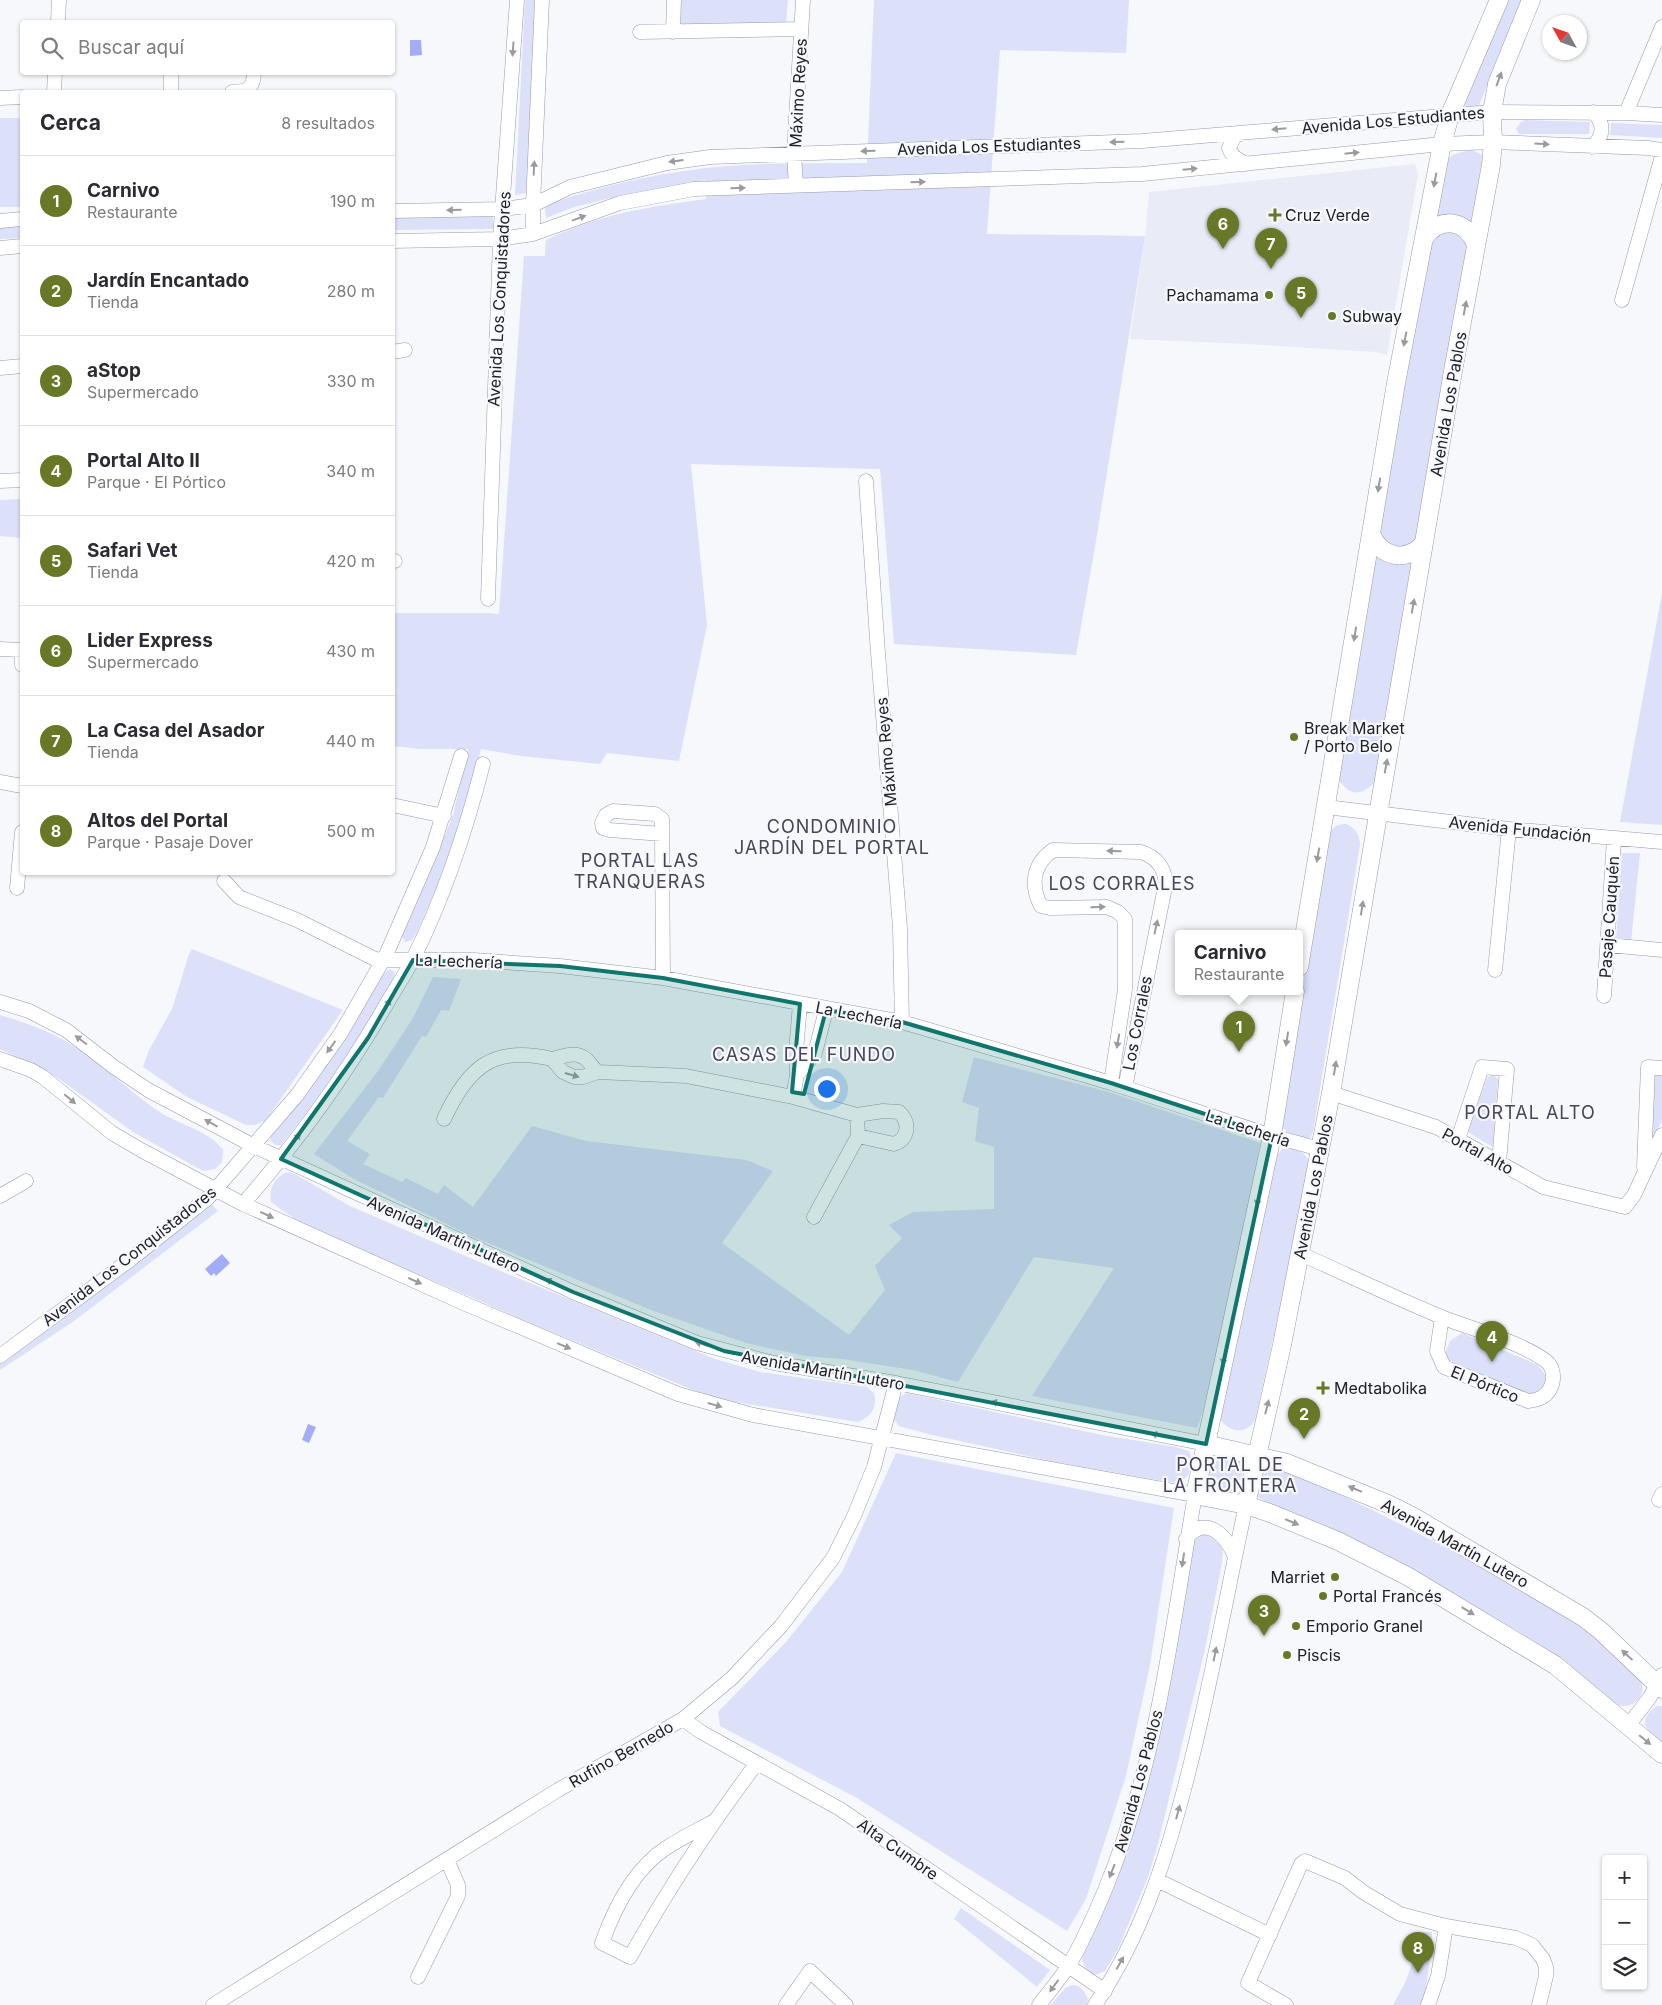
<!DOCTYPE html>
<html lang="es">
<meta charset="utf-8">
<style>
:root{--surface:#fff;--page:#f2f2f3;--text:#2b2b33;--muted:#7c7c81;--line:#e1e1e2;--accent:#677827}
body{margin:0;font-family:Inter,sans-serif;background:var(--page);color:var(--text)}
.controls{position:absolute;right:15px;bottom:15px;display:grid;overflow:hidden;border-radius:5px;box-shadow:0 1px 4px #0004}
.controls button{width:45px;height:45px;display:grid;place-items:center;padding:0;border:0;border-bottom:1px solid var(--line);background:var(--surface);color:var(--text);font:25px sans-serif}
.compass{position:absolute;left:1542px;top:15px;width:45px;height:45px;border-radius:50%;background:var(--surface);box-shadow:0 1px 4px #0004;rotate:310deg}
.you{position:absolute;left:826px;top:1088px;width:18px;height:18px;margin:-12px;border:4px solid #fff;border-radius:50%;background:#1a73e8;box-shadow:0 0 0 8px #1a73e833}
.badge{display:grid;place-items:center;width:32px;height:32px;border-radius:50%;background:var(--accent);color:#fff;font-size:16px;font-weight:700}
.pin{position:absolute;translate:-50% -41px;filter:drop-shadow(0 1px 2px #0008)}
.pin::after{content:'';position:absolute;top:26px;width:18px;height:15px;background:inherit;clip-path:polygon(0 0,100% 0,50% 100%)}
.popup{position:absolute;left:1175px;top:930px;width:128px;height:65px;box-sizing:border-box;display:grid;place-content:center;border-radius:5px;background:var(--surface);filter:drop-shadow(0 1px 4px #0005);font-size:16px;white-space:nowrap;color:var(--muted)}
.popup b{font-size:19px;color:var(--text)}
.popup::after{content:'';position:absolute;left:50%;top:100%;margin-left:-10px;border:10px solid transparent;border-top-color:var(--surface)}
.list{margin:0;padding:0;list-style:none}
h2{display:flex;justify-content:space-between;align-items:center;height:65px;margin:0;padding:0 20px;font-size:21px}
h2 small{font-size:16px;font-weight:400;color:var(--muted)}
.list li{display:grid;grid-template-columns:32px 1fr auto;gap:15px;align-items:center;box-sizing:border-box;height:90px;padding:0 20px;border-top:1px solid var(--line)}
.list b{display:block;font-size:19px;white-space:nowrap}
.list p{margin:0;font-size:16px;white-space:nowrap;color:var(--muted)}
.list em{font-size:16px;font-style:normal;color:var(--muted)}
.icon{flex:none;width:28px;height:28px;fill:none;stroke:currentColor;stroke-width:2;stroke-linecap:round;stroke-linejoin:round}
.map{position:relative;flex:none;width:1662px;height:2005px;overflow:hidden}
.search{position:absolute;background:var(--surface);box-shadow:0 1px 4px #0004;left:20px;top:20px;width:375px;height:55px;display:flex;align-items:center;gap:12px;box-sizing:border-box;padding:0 18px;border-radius:5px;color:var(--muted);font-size:19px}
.panel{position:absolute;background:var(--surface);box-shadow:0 1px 4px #0004;left:20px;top:90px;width:375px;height:785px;border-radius:5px}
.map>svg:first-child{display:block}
.built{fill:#e9ebf6}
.green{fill:#dce0f9}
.water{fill:#a2acf9}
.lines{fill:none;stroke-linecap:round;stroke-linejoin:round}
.minor-casing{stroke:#969aad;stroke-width:15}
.major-casing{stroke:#969aad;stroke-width:19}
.minor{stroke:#fff;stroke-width:14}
.major{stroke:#fff;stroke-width:18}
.oneway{fill:#9b9b9e}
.marked{fill:#0f766e;fill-opacity:0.2;stroke:#0f766e;stroke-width:4;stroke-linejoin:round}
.poi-dot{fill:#677827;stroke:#f7f8fc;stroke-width:2}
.labels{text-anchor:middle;stroke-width:4.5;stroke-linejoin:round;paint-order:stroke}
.street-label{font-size:16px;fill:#202128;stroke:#f7f8fc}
.poi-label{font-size:16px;fill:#202128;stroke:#f7f8fc;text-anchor:start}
.neighbourhood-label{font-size:18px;letter-spacing:1px;fill:#454758;stroke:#f7f8fc}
</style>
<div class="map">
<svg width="1662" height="2005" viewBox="0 0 1662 2005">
<rect width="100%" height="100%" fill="#f7f8fc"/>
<path class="built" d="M1415 164 1418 175 1387 355 1376 352 1248 344 1130 339 1145 236 1149 192Z"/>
<path class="green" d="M525 0H536L531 126 526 193 515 195Z
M679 0H788L786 23 679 26Z
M874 0H1129L1126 53 1000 50 987 234 1145 236 1095 547 1076 655 894 644 880 469 691 464 707 625 679 761 607 753 600 764 521 756 481 749 469 799 448 862 416 934 412 940 405 942 402 936 403 930 426 882 453 815 468 749H420L393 746V613H489L499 614 524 256H545L546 240C599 214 648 207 706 199V180L622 195 571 208 546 218 545 205C603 185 665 171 727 166 773 162 820 164 867 163Z
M1507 0H1523L1479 105 1477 110H1468L1465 104 1469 92Z
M0 118H22V207H0Z
M1525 120 1590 122 1589 134H1519L1516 129 1521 122Z
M1611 123 1662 125V138L1610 135Z
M1472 150 1482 155 1483 159 1375 782C1360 798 1348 795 1337 777L1439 173C1449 155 1451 154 1472 150Z
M493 215V229L393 230 392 217Z
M22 225V238L0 239V227Z
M22 499V538L0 536V500Z
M1662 593V825L1620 822Z
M1346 824C1355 828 1360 834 1360 845L1313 1132 1310 1138C1300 1139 1288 1134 1282 1127L1324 842C1330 831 1333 824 1346 824Z
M1622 853H1640L1631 942 1616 940Z
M192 949 343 1010 266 1120 255 1125H246L187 1097 143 1067 149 1050 172 1009 189 954Z
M389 969 395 972 394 979C360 1037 323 1093 281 1145H275L270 1140 272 1133 334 1055 358 1018 381 977Z
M433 977 461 979 449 1011 441 1010 426 1037 422 1036 383 1098 379 1097 347 1141 370 1154 363 1164 402 1182 406 1178 438 1194 444 1185 473 1207 532 1126 586 1141 746 1160 773 1171 722 1243 849 1335 885 1290 875 1266 902 1238 889 1225 913 1212 994 1209V1147L975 1141 979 1108 962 1102 974 1057 1109 1092 1260 1143 1249 1210 1203 1411 1197 1428 1032 1396 1114 1268 1034 1257 958 1382 913 1370 842 1359 806 1356 746 1343 651 1310 471 1236 354 1179 314 1154 378 1071 413 1018Z
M0 1015C23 1022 47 1030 67 1042 100 1061 127 1090 158 1111 179 1125 209 1130 223 1150L222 1162 215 1169 203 1171 133 1132 58 1078 0 1049Z
M1493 1075 1498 1079 1493 1147 1468 1132 1487 1077Z
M1654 1075H1662V1120L1649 1149Z
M1282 1149C1294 1148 1305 1150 1309 1162L1287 1276 1255 1420C1245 1436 1229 1432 1219 1418L1277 1155Z
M288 1172 295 1174 350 1206 498 1270 715 1359 760 1372 867 1387 874 1393C878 1407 871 1417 858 1422L723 1400 698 1392 540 1327 300 1223 271 1202C268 1189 275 1176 288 1172Z
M211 1204 218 1211 74 1321 0 1370V1359L207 1209Z
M1462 1333 1536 1364C1551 1377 1551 1390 1529 1394L1448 1360 1445 1354 1450 1341Z
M907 1393 1102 1435 1176 1447 1189 1451 1193 1461 1188 1475 1180 1483 1169 1482 1055 1462 928 1434 899 1426 893 1418 898 1398Z
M896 1453 1174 1508 1150 1665 1126 1776 1086 1899 1067 1931 857 1798 720 1726 718 1712 786 1642 842 1572Z
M1218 1455 1239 1459 1243 1462 1242 1477 1236 1491C1227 1493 1212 1490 1206 1482 1208 1472 1208 1459 1218 1455Z
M1276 1467C1354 1499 1427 1536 1500 1578 1528 1594 1556 1609 1582 1628 1603 1643 1622 1662 1641 1681 1647 1697 1632 1710 1616 1705L1565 1661 1516 1630 1387 1557 1324 1525 1271 1505 1258 1497 1257 1494C1260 1482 1260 1467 1276 1467Z
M1197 1534H1209L1220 1542 1223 1548 1222 1563 1205 1649 1158 1844 1148 1877 1118 1949 1105 1971 1095 1975C1086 1970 1081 1964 1082 1953L1130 1842 1144 1791 1191 1542Z
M1657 1706H1662V1746C1649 1733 1634 1721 1657 1706Z
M961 1908 1050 1970 1037 1987 954 1919Z
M1422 1932H1432V1947L1424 2000 1421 2005H1393L1406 1981Z
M1072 1985C1081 1985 1085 1992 1088 1999L1087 2005H1051L1065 1988Z"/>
<path class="water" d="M410 40H421L422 55 410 56Z
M222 1254 230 1263 216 1276 214 1273 211 1276 205 1269Z
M308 1424 316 1427 309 1443 302 1440Z"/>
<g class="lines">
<defs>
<path id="minor" d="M58 22 59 0
M640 32 801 29
M673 32 674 0
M54 92 55 72
M171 92V72
M232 92C247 92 254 88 254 72
M0 98 22 97
M1626 113 1662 27
M1241 133 1234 137 1229 148C1232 157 1238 160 1246 164
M1592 147C1604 137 1605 123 1593 112
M796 186 794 153 803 0
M392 211 503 209 533 205 570 187 667 163 710 157 1142 141 1492 112 1626 113 1662 115
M0 221 22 219
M533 234V205L542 0
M392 241 500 239 533 234 620 203 694 189 1142 174 1442 144 1493 142 1648 148 1662 150
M0 248 22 246
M1622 300 1662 156
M392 352 405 350
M0 368 22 366
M0 481 22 480
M866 481 878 653 900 928 902 1022
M392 561H395
M488 599 500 239 517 0
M0 649 22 650
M22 665V656
M0 782 22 786
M392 805 444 816
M1326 807 1509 829 1662 842
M662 834 610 830 603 828 602 823 606 815 613 811 655 814 662 819V834L663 978
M224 881 239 897 297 920 375 959 383 960H473L560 966 663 978 902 1022 1111 1083 1272 1136 1320 1149
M17 888 22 832
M1608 945 1662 950
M1495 970 1509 829
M1604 996 1614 839
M0 1002 29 1011 66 1030 114 1067 148 1090 254 1146 573 1292 697 1343 774 1363 896 1383 1206 1444
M0 1059 31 1070 43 1077 112 1133 141 1150 243 1204 468 1305 678 1394 753 1415 1195 1495C1172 1628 1157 1764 1105 1890 1094 1916 1083 1942 1069 1965 1060 1979 1049 1992 1039 2005
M552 1059C565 1056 576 1050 587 1060 591 1064 593 1069 598 1072
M797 1075 815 1053 826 1010
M1111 1083 1125 989V919L1118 912 1107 907 1050 908 1041 906C1030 885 1033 864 1053 850L1141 852C1157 857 1167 870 1165 887L1125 1088
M1331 1093 1436 1127 1543 1187 1625 1207 1634 1195 1662 1135
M793 1097 797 1075 796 1051 800 1004
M444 1119C468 1067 493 1045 552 1059L563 1072 574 1077H583L598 1072 686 1076 793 1097 857 1115 883 1111 899 1112C911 1123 908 1139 894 1144L858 1136
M1458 1139 1482 1067 1507 1069 1499 1162
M1644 1167 1648 1067 1662 1068
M0 1196 26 1181
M243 1204C299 1140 348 1072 390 998 398 985 406 973 413 959 444 897 466 831 483 764
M814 1217 858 1136 857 1115
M1301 1254C1348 1275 1395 1298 1444 1318 1472 1329 1523 1343 1546 1361 1554 1367 1555 1380 1550 1389 1545 1398 1537 1400 1528 1401L1444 1367 1437 1351 1442 1317
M0 1356 131 1259 208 1198 297 1095 341 1033 386 955 433 847 461 756
M1659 1500 1662 1494
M1186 1539C1205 1513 1227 1536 1235 1557
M683 1719 701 1732 840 1809 1105 1991
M1628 1726 1650 1697 1662 1675
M714 1821C698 1830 681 1838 666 1848 634 1869 614 1909 602 1943L630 1957C668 1889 710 1825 757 1763
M1157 1880 1270 1935
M418 1977 458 1896V1885L447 1860
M213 2005 558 1790 683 1719 732 1678 781 1626 833 1558 854 1516 874 1467 896 1383
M786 2005 810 1971 846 2005
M1095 2005C1141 1937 1166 1860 1186 1782 1210 1691 1226 1597 1246 1505
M1286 2005 1248 1983 1301 1864 1305 1861 1345 1878 1363 1892 1400 1914 1446 1926 1516 1938 1532 1945 1543 1959 1546 1967V1976L1539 2005
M1428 2005 1438 1976 1446 1926"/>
<path id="major" d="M1424 238C1440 215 1467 220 1476 245
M1371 534C1381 558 1407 563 1424 543
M1299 967 1396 383 1442 144 1450 115 1499 0
M1295 991 1272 1136 1195 1495 1246 1505 1270 1513 1338 1541 1407 1576 1555 1665 1662 1754
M1206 1444 1287 1463 1388 1504 1412 1516 1583 1617 1601 1631 1662 1689
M1246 1505 1282 1345 1331 1093 1453 371 1491 165 1493 142 1492 112 1497 84 1531 0"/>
</defs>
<use href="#minor" class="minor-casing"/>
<use href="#major" class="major-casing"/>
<use href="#minor" class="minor"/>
<use href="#major" class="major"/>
</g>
<defs><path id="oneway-solid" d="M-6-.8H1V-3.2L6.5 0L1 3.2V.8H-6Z" transform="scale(1.25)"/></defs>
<g class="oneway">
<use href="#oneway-solid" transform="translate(513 49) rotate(94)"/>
<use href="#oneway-solid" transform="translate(1499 79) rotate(-70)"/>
<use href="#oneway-solid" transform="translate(1279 129) rotate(175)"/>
<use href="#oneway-solid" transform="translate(1117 142) rotate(178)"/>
<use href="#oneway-solid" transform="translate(1542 144) rotate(3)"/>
<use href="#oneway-solid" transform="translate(868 151) rotate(178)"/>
<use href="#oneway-solid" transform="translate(1352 153) rotate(-6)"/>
<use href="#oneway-solid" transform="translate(676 161) rotate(173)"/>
<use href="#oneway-solid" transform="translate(534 168) rotate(-87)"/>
<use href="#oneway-solid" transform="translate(1190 169) rotate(-5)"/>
<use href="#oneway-solid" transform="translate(1435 180) rotate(101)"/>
<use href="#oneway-solid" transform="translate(918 182) rotate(-2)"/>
<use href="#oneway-solid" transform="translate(738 188) rotate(-2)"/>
<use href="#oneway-solid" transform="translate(454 210) rotate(179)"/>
<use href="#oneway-solid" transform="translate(579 218) rotate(-20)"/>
<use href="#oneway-solid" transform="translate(1465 308) rotate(-79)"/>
<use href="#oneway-solid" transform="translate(1405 339) rotate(101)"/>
<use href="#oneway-solid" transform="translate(1379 485) rotate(99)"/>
<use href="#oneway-solid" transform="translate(1413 606) rotate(-80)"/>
<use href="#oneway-solid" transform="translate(1355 634) rotate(99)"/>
<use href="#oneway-solid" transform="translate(1386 766) rotate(-80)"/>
<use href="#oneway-solid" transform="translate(1114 851) rotate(-179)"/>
<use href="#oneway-solid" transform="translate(1318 855) rotate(100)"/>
<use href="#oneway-solid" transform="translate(1098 907) rotate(-2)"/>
<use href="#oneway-solid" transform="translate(1362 908) rotate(-81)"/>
<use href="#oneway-solid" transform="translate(1156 927) rotate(-78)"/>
<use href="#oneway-solid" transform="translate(387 1005) rotate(-61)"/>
<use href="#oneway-solid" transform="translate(1287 1039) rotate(99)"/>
<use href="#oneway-solid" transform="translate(81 1040) rotate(-143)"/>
<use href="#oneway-solid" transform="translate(1118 1041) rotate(100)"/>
<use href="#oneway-solid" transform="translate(331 1047) rotate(126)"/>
<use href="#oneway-solid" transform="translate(1335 1068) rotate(-81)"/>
<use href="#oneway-solid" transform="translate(572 1075) rotate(16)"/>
<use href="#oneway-solid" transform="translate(70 1099) rotate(40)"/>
<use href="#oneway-solid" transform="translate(211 1123) rotate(-151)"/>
<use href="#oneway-solid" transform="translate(296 1139) rotate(-53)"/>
<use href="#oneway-solid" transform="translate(1258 1199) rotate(102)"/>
<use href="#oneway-solid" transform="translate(267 1215) rotate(25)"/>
<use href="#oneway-solid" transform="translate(415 1281) rotate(24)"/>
<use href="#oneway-solid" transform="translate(552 1282) rotate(-156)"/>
<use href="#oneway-solid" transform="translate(702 1344) rotate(-162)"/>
<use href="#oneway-solid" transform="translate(564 1346) rotate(23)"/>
<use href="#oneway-solid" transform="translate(1224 1358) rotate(102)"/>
<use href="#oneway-solid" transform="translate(998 1403) rotate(-169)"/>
<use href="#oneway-solid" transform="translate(715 1405) rotate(16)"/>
<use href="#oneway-solid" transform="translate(1267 1407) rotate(-76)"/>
<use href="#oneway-solid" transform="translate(1158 1435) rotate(-169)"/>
<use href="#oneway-solid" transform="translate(1355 1489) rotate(-157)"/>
<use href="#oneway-solid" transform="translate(1292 1522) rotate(23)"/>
<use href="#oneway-solid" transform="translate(1183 1560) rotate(99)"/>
<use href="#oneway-solid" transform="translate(1468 1611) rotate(31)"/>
<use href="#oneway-solid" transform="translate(1215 1654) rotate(-79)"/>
<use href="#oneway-solid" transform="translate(1627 1655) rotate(-137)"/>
<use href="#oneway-solid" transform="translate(1645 1740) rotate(39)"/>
<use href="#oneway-solid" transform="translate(1178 1812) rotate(-75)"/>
<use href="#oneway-solid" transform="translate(1112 1871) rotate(112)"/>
<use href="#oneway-solid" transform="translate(1120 1963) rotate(-61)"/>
<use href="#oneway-solid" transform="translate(1054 1986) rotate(126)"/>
</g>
<path class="marked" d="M413 960 560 966 663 978 800 1004 792 1092 804 1094 826 1010 902 1022 1111 1083 1272 1136 1206 1444 724 1351 573 1292 281 1159 368 1038Z"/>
<g class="poi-dot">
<path d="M1272.5 207.5h5v5h5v5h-5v5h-5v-5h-5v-5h5z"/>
<circle cx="1269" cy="295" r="5"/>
<circle cx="1332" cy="316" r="5"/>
<circle cx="1294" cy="737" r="5"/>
<path d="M1320.5 1380.5h5v5h5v5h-5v5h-5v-5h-5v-5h5z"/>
<circle cx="1335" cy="1577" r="5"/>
<circle cx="1323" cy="1596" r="5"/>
<circle cx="1296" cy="1626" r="5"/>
<circle cx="1287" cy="1655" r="5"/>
</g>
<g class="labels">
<g class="street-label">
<text transform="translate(798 93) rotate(-87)" y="6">Máximo Reyes</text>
<text transform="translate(1393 120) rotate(-5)" y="6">Avenida Los Estudiantes</text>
<text transform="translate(989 146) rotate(-2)" y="6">Avenida Los Estudiantes</text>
<text transform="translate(499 299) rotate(-87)" y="6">Avenida Los Conquistadores</text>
<text transform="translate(1448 404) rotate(-80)" y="6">Avenida Los Pablos</text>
<text transform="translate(886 752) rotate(-95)" y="6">Máximo Reyes</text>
<text transform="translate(1520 829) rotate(6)" y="6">Avenida Fundación</text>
<text transform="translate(1609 917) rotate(-86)" y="6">Pasaje Cauquén</text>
<text transform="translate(459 961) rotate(2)" y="6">La Lechería</text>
<text transform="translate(859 1015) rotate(11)" y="6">La Lechería</text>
<text transform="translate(1137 1023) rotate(-79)" y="6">Los Corrales</text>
<text transform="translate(1248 1128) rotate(18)" y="6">La Lechería</text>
<text transform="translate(1478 1151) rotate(29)" y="6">Portal Alto</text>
<text transform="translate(1313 1187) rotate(-79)" y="6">Avenida Los Pablos</text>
<text transform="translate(444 1234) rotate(24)" y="6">Avenida Martín Lutero</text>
<text transform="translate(129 1256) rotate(-38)" y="6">Avenida Los Conquistadores</text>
<text transform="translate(823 1370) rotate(10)" y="6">Avenida Martín Lutero</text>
<text transform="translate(1485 1384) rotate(22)" y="6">El Pórtico</text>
<text transform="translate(1455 1543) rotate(29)" y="6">Avenida Martín Lutero</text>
<text transform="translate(621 1754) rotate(-30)" y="6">Rufino Bernedo</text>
<text transform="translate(1138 1781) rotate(-75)" y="6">Avenida Los Pablos</text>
<text transform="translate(898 1849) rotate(35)" y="6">Alta Cumbre</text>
</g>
<g class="poi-label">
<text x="1285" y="221">Cruz Verde</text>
<text x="1259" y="301" text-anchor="end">Pachamama</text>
<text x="1342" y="322">Subway</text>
<text x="1304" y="734">Break Market<tspan x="1304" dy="18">/ Porto Belo</tspan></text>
<text x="1334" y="1394">Medtabolika</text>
<text x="1325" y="1583" text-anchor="end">Marriet</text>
<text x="1333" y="1602">Portal Francés</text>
<text x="1306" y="1632">Emporio Granel</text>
<text x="1297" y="1661">Piscis</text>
</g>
<g class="neighbourhood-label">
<text x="832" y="833">CONDOMINIO<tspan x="832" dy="21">JARDÍN DEL PORTAL</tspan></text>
<text x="640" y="867">PORTAL LAS<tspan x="640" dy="21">TRANQUERAS</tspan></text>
<text x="1122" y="890">LOS CORRALES</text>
<text x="804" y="1061">CASAS DEL FUNDO</text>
<text x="1530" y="1119">PORTAL ALTO</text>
<text x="1230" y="1471">PORTAL DE<tspan x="1230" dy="21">LA FRONTERA</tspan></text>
</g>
</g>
</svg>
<div class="controls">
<button>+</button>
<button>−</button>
<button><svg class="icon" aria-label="layers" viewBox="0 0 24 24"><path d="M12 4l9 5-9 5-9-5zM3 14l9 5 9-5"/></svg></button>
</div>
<svg class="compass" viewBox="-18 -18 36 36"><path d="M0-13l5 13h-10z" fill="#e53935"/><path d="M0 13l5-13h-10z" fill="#7c7c81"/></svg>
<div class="you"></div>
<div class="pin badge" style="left:1239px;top:1052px">1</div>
<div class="popup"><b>Carnivo</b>Restaurante</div>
<div class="pin badge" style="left:1304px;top:1439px">2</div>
<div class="pin badge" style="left:1264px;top:1636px">3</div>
<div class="pin badge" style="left:1492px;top:1362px">4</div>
<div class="pin badge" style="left:1301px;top:318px">5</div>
<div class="pin badge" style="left:1223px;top:249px">6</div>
<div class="pin badge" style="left:1271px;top:269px">7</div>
<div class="pin badge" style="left:1418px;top:1973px">8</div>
<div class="search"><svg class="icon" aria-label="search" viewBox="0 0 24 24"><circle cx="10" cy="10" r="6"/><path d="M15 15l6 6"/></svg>Buscar aquí</div>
<section class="panel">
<h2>Cerca<small>8 resultados</small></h2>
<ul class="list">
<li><span class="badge">1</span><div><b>Carnivo</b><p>Restaurante</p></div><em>190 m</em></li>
<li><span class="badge">2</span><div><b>Jardín Encantado</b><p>Tienda</p></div><em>280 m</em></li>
<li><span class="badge">3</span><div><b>aStop</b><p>Supermercado</p></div><em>330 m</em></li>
<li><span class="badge">4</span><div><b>Portal Alto II</b><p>Parque · El Pórtico</p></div><em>340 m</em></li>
<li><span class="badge">5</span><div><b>Safari Vet</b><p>Tienda</p></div><em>420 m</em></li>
<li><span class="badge">6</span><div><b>Lider Express</b><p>Supermercado</p></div><em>430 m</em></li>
<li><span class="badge">7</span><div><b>La Casa del Asador</b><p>Tienda</p></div><em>440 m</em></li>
<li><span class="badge">8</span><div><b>Altos del Portal</b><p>Parque · Pasaje Dover</p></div><em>500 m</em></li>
</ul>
</section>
</div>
